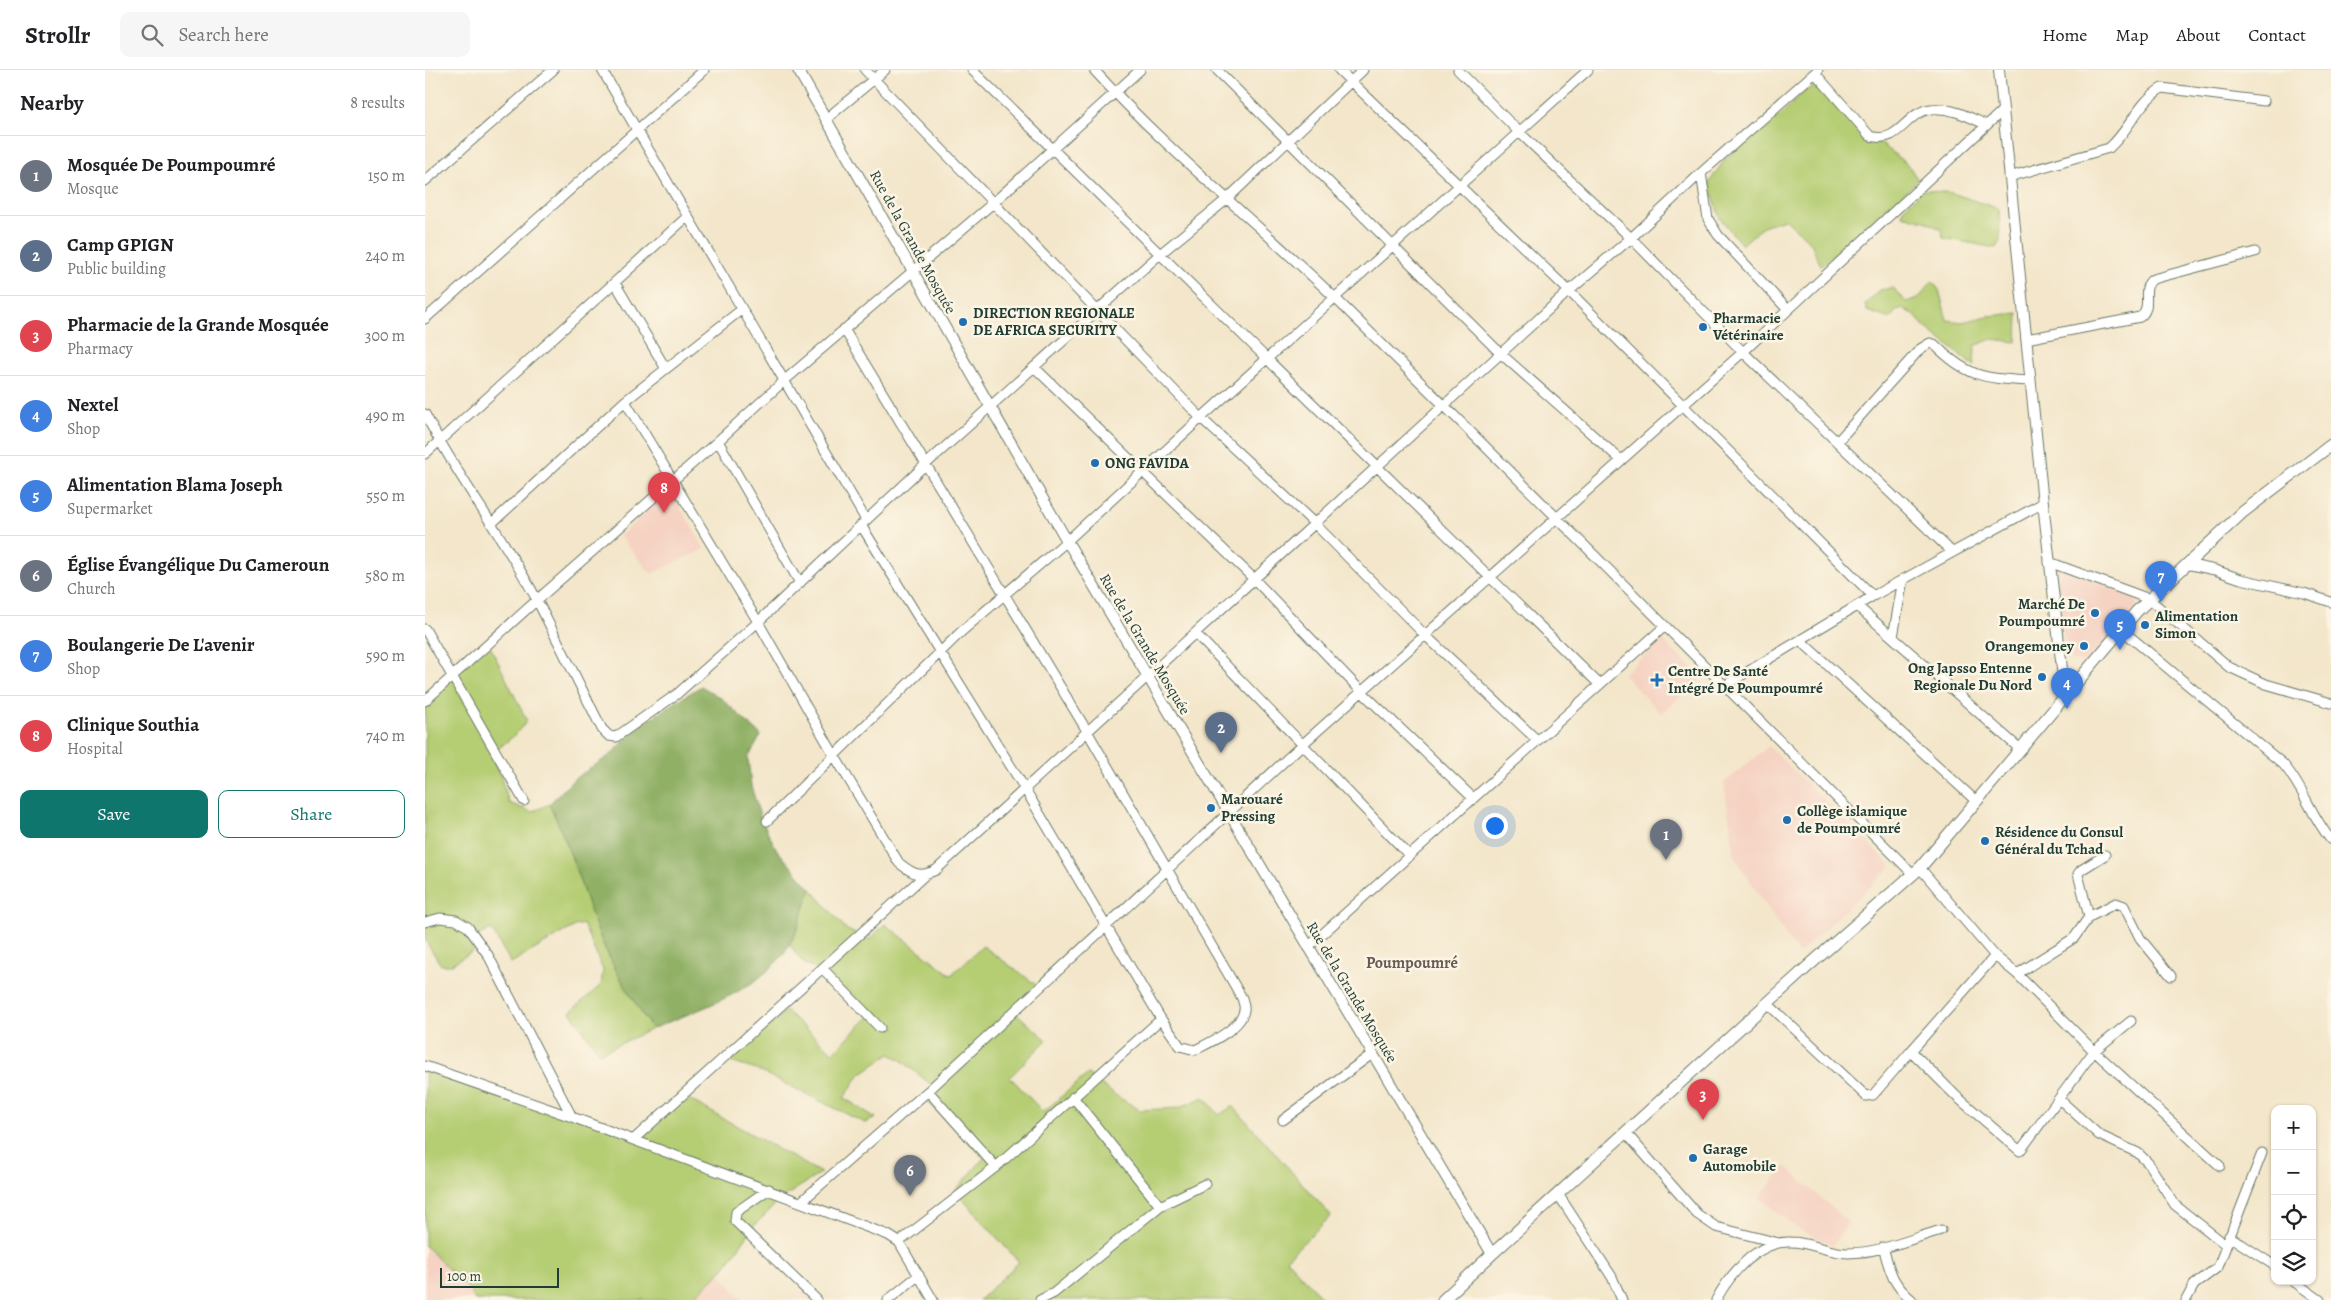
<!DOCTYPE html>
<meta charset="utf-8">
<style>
:root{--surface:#fff;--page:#f6f6f6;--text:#202124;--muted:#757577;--line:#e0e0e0;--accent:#0f766e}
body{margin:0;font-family:Alegreya,serif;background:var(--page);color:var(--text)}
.controls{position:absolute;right:15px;bottom:15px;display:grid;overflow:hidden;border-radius:10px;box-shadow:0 1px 4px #0004}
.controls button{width:45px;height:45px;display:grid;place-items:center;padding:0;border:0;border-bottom:1px solid var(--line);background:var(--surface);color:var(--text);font:25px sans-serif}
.scale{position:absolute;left:15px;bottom:12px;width:119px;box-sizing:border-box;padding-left:5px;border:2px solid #1f3d34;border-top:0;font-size:14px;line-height:18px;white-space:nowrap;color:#1f3d34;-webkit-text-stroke:4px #fcf5e5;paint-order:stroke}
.you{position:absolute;left:1069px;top:755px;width:18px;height:18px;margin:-12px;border:4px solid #fff;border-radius:50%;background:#1a73e8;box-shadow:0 0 0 8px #1a73e833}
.badge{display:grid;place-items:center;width:32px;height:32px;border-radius:50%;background:var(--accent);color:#fff;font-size:16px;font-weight:700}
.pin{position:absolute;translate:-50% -41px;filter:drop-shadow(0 1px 2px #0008)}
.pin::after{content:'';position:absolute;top:26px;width:18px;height:15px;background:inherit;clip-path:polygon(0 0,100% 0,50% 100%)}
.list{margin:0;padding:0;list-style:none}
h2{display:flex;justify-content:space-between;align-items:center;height:65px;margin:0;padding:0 20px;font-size:21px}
h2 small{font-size:16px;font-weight:400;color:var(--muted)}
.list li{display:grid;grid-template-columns:32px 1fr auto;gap:15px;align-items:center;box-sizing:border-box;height:80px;padding:0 20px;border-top:1px solid var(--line)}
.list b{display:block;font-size:19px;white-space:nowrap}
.list p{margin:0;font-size:16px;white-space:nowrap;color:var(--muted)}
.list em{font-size:16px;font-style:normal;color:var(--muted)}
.actions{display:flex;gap:10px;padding:15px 20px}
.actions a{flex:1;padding:11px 0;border:1px solid var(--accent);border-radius:10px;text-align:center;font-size:18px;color:var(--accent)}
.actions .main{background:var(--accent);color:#fff}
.icon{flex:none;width:28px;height:28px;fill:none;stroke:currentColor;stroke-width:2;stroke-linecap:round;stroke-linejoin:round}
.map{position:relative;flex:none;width:1906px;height:1230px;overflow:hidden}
header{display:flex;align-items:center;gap:30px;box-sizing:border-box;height:70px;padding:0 25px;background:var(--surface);border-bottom:1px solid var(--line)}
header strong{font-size:24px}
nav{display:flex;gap:28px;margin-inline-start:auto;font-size:18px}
.search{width:350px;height:45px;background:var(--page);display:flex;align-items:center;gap:12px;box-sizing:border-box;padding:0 18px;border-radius:10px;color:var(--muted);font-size:19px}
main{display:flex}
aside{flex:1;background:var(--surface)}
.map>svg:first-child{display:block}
.built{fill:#f5d2c2}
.green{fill:#b5cd73;stroke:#6a8554}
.forest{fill:#90b065;stroke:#58764c}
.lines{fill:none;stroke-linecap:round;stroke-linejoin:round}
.minor-casing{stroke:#697868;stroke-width:11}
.tertiary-casing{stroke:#697868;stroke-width:12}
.secondary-casing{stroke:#697868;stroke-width:13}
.minor{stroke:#fff;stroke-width:9}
.tertiary{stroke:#fff;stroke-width:10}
.secondary{stroke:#fff;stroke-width:11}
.poi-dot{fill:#1f6fb2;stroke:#fcf5e5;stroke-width:2}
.labels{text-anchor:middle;stroke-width:5;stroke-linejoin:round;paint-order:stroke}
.street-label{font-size:15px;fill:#1f3d34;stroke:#fcf5e5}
.poi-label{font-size:15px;font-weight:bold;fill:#1f3d34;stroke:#fcf5e5;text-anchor:start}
.neighbourhood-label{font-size:16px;font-weight:bold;fill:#675b55;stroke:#fcf5e5}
</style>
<header>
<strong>Strollr</strong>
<div class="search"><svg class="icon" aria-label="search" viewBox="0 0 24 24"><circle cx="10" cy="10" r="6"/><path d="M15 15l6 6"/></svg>Search here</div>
<nav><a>Home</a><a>Map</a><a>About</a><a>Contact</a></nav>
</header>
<main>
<aside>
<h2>Nearby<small>8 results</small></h2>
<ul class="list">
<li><span class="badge" style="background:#6b7280">1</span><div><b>Mosquée De Poumpoumré</b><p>Mosque</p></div><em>150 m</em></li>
<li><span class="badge" style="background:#5c6f8a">2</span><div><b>Camp GPIGN</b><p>Public building</p></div><em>240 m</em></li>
<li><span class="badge" style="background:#e0444e">3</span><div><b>Pharmacie de la Grande Mosquée</b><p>Pharmacy</p></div><em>300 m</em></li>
<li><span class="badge" style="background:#3f7fe0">4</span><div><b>Nextel</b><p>Shop</p></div><em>490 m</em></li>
<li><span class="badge" style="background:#3f7fe0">5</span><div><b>Alimentation Blama Joseph</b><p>Supermarket</p></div><em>550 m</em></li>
<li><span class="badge" style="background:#6b7280">6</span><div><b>Église Évangélique Du Cameroun</b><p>Church</p></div><em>580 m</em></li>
<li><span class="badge" style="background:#3f7fe0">7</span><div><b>Boulangerie De L'avenir</b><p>Shop</p></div><em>590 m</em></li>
<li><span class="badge" style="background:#e0444e">8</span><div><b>Clinique Southia</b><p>Hospital</p></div><em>740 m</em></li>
</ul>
<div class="actions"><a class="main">Save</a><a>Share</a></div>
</aside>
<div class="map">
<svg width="1906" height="1230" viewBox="0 0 1906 1230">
<rect width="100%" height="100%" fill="#fcf5e5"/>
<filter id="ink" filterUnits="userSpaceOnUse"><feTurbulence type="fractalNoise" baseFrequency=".02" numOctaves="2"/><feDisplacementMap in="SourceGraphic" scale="10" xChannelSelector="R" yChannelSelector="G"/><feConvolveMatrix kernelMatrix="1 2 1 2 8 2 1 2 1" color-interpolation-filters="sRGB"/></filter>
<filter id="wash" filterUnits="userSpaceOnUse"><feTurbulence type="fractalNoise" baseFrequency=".0096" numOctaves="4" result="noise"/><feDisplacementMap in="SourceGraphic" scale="20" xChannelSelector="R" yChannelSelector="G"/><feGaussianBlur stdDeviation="1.12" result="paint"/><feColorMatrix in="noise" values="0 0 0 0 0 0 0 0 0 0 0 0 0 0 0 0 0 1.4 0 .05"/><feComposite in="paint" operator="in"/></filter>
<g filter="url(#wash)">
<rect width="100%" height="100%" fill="#f3e6ca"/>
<path class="built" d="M245 420 280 479 226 504 195 466Z
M1631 497 1709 526 1712 535 1661 592 1649 591 1641 585 1630 499Z
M1237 569 1276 608 1236 644 1198 604Z
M1344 676 1467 796 1373 884 1310 788 1299 713Z
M1360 1096 1423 1152 1408 1176 1372 1158 1334 1128Z
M0 1176 45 1220 50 1230H0Z
M294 1202 318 1230H266L267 1227Z"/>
<path class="green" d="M1391 15 1438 65 1458 75 1484 96 1493 110 1457 144 1396 196 1386 173 1360 149 1338 156 1317 175 1295 148 1284 113 1300 89 1353 47 1379 22Z
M1498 120 1527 123 1574 139 1575 171 1571 178 1518 168 1517 160 1500 151 1477 145 1478 139Z
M1507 211 1514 220 1522 250 1537 252 1563 246 1593 243 1592 272 1566 269 1550 276 1549 296 1500 257 1489 245 1477 238 1471 241 1465 249 1442 241 1440 234 1455 220 1468 218 1481 232 1494 228Z
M64 574 102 651 91 664 68 683 84 733 107 742 124 734C146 777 158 825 176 869 190 902 208 930 227 959L175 983 145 942 176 915 178 900 158 854 150 856 86 893 66 859 47 869 50 880 25 895H16L0 870V631Z
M386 819 422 860 445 869 460 854 526 905 558 876 617 919 592 944 622 970 585 1007 618 1042 663 1004 690 1025 715 1040 753 1038 779 1027 794 1045 808 1036 906 1146 861 1189 899 1230H554L594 1192 530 1121 559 1088 499 1028 509 1017 476 990 465 984 434 1005 419 1028 451 1048 440 1053 332 1000 301 991 353 949 360 940 408 983 444 946 393 899 379 894 364 874 369 867Z
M0 997 210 1066 258 1026 396 1103 357 1128 330 1155 299 1198 266 1230H50L45 1220 0 1176Z"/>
<path class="forest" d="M276 616 296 628 336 665 323 688 326 716 336 749 352 780 386 819C380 834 376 851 369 866 344 920 277 937 227 959 208 930 190 902 176 869 158 825 146 777 124 734L149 709 184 686 214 656Z"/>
</g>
<g filter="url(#ink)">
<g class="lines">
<defs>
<path id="minor" d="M279 0 212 60 441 450
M440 0 776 348 889 453 999 564 1112 670
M547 0 1174 614
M669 0C744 83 832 152 912 230 1106 420 1296 613 1488 804
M792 0 1075 283 1196 390
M914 0 1144 221 1448 526
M938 0 801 130 735 184 500 395 333 552 409 685 474 793C488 804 494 808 511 800L1144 221 1206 168 1276 103 1393 0
M1033 0 1094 62 1206 168 1318 282 1527 482
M1390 3 1445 66C1475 75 1480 42 1506 39 1526 37 1544 47 1562 55
M401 49 460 0
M1276 103 1283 149 1293 165 1363 240
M1584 107 1684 78C1704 61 1713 32 1737 18L1839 31
M0 111 128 0
M190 213 241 299
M0 249 212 60 177 0
M419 259 662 661 817 928C818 932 820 937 819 940 817 958 784 973 770 980L755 976 736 949 600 719 436 455
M1601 269 1715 247C1729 236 1714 219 1728 209L1830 182
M609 297 829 509 937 622 1048 728
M0 344C33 408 78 466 112 530L293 371 360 310 568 133 715 0
M293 371 375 513
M1412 372 1495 279 1505 273 1509 274C1543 308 1559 308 1605 311
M0 384 263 146
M67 453 200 331 316 240
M1624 492 1724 529 1804 597 1841 614 1906 633
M1761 494 1790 500 1816 509 1879 523 1906 532
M1432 536 1595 679
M0 559 99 731
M1697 560 1858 694C1879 718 1886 746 1906 770
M770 563 984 785
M1468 567 1478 509
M1375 570 1551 731
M1299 616 1448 526 1618 433
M0 631 112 530 177 659 184 666 191 667 252 624 333 552 200 331
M342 751 537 561 642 471 776 348 1163 0
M1495 798 1570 886 1592 904 1669 981 1706 951
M1664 847 1653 804 1656 800 1680 785
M0 852 15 848 31 850 43 857 63 885 147 1047
M883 877 1240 556
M1570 886 1486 981 1531 1026 1595 1081 1669 981 1795 1096
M398 899 455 958
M1592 904 1649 868 1664 847 1691 833 1699 836 1715 868 1746 906
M1343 934 1441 1026 1448 1025 1486 981
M0 996 147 1047 463 1165 474 1172 508 1230
M503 1021 571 1097
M648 1027 735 1136
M1634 1029 1674 1065 1713 1083 1723 1093 1750 1135 1801 1175
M858 1050 947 984
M1201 1063 1272 1144 1291 1157 1350 1172
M208 1070 500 805
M344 1119 311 1142 310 1151 392 1230
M1133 1124 1187 1207 1197 1230
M377 1131 503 1021 879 673 1318 282 1578 40
M1804 1166 1850 1196
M474 1172 571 1097 736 949
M1458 1177C1465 1201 1467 1214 1487 1230
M1868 1211 1895 1230
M463 1230 494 1205
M615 1230 629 1223 735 1136 780 1114
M1291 1230C1305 1204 1333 1170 1366 1172 1385 1172 1404 1183 1423 1183 1454 1183 1486 1169 1516 1160
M1761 1230 1769 1215 1793 1197 1837 1083"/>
<path id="tertiary" d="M373 0 642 471 1067 1184
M1574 0 1618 433 1640 625"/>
<path id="secondary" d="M1018 1230 1067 1184 1380 899 1495 798 1712 541 1818 442 1906 375"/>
</defs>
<use href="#minor" class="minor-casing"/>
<use href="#tertiary" class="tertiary-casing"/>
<use href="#secondary" class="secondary-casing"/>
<use href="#minor" class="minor"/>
<use href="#tertiary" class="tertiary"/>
<use href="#secondary" class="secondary"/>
</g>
</g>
<g class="poi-dot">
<circle cx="538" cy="252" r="5"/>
<circle cx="1278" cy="257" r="5"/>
<circle cx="670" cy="393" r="5"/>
<circle cx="1670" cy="543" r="5"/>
<circle cx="1720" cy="555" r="5"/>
<circle cx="1659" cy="576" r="5"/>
<circle cx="1617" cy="607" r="5"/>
<path d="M1229.5 602.5h5v5h5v5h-5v5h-5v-5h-5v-5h5z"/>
<circle cx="786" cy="738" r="5"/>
<circle cx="1362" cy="750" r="5"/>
<circle cx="1560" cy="771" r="5"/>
<circle cx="1268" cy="1088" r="5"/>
</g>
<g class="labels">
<g class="street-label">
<text transform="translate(488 172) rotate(61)" y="5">Rue de la Grande Mosquée</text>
<text transform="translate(720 574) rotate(59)" y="5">Rue de la Grande Mosquée</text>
<text transform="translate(927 922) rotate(59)" y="5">Rue de la Grande Mosquée</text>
</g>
<g class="poi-label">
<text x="548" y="248">DIRECTION REGIONALE<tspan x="548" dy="17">DE AFRICA SECURITY</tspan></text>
<text x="1288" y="253">Pharmacie<tspan x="1288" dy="17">Vétérinaire</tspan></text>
<text x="680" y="398">ONG FAVIDA</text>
<text x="1660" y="539" text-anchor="end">Marché De<tspan x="1660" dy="17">Poumpoumré</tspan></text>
<text x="1730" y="551">Alimentation<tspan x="1730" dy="17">Simon</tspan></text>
<text x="1649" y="581" text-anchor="end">Orangemoney</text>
<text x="1607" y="603" text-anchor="end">Ong Japsso Entenne<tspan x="1607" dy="17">Regionale Du Nord</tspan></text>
<text x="1243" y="606">Centre De Santé<tspan x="1243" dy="17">Intégré De Poumpoumré</tspan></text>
<text x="796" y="734">Marouaré<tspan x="796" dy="17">Pressing</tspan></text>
<text x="1372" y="746">Collège islamique<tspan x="1372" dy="17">de Poumpoumré</tspan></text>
<text x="1570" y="767">Résidence du Consul<tspan x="1570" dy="17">Général du Tchad</tspan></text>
<text x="1278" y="1084">Garage<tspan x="1278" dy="17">Automobile</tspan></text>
</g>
<g class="neighbourhood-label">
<text x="987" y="898">Poumpoumré</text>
</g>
</g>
</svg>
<div class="controls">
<button>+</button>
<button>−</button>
<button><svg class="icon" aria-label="locate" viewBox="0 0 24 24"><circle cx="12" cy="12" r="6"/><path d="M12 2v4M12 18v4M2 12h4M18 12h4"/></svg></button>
<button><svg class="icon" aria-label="layers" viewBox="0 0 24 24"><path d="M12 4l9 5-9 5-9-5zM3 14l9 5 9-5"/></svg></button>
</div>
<div class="scale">100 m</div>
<div class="you"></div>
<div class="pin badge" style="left:1241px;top:790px;background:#6b7280">1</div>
<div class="pin badge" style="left:796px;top:683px;background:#5c6f8a">2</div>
<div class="pin badge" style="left:1278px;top:1050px;background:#e0444e">3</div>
<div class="pin badge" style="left:1642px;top:639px;background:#3f7fe0">4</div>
<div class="pin badge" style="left:1695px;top:580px;background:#3f7fe0">5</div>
<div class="pin badge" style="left:485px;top:1126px;background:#6b7280">6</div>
<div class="pin badge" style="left:1736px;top:532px;background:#3f7fe0">7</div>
<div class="pin badge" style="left:239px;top:443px;background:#e0444e">8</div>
</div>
</main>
